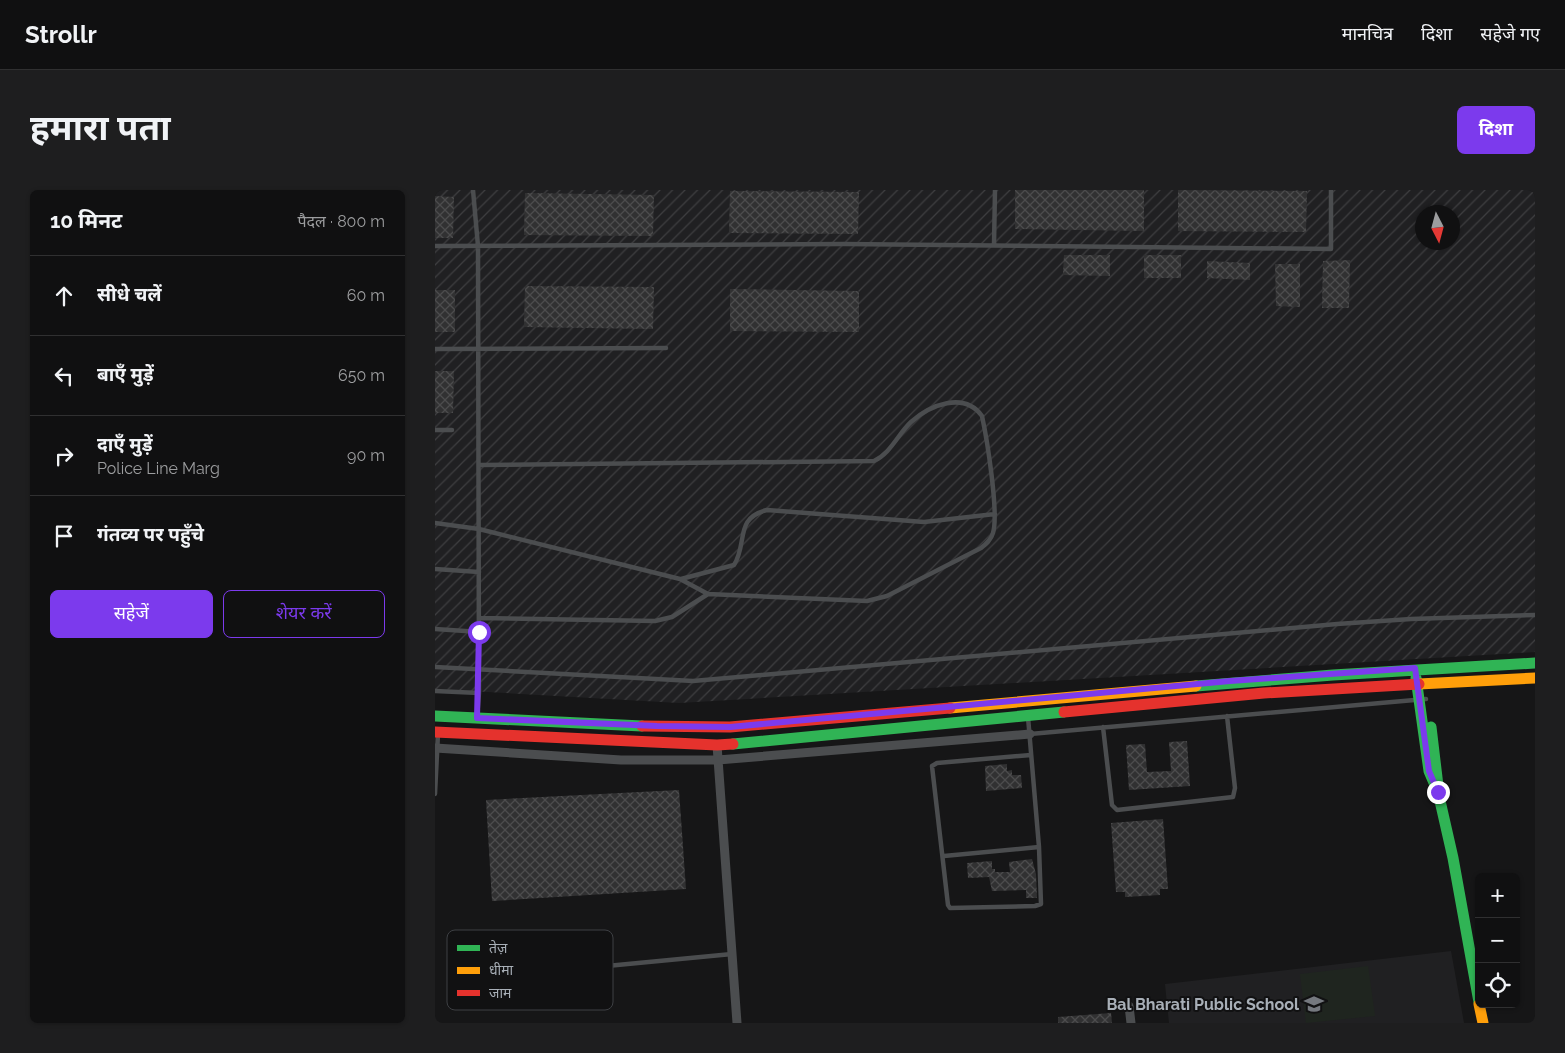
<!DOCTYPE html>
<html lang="hi">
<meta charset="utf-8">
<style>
:root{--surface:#101011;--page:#1e1e1f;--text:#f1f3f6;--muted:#9c9d9f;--line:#303031;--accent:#7c3aed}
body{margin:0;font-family:Raleway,"Noto Sans Devanagari",sans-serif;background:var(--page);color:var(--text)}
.controls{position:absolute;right:15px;bottom:15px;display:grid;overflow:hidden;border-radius:8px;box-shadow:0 1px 4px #0004}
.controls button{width:45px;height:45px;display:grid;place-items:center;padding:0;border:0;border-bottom:1px solid var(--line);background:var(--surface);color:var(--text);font:25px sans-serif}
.compass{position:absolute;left:980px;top:15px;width:45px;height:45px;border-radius:50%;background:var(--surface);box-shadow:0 1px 4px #0004;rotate:174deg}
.stop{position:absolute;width:15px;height:15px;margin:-11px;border:4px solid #7c3aed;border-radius:50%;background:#fff}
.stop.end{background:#7c3aed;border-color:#fff;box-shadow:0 1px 5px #0008}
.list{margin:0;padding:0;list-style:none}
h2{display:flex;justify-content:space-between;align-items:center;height:65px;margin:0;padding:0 20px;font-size:21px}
h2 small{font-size:16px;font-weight:400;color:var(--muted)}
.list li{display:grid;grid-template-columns:32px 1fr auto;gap:15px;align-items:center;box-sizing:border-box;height:80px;padding:0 20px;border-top:1px solid var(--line)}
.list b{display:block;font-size:19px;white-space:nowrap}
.list p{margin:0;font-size:16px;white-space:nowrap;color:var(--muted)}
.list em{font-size:16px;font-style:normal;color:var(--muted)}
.actions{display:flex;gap:10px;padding:15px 20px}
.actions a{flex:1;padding:11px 0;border:1px solid var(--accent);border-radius:8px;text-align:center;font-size:18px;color:var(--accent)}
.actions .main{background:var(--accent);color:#fff}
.icon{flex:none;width:28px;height:28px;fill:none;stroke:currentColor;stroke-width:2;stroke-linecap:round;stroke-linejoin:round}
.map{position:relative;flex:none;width:1100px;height:833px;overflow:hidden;border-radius:8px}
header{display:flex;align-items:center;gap:30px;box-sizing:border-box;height:70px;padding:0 25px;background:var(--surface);border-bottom:1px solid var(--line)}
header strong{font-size:24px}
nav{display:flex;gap:28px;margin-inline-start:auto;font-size:18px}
.intro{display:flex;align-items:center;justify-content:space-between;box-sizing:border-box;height:120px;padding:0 30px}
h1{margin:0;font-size:35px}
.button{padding:12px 22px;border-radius:8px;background:var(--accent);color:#fff;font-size:18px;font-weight:700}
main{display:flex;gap:30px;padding:0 30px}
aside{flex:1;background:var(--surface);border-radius:8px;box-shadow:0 1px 4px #0004}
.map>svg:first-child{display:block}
.built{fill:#202022}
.industrial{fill:url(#industrial-furrows);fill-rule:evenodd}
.pitch{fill:#1f251f}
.building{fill:url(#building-cross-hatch)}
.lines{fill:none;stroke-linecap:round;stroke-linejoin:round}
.lane{stroke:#4b4d4f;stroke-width:4.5}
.street{stroke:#4b4d4f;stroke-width:9}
.fast{stroke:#30b455;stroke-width:11}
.slow{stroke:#ff9f0a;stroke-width:11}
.jam{stroke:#e5322d;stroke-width:11}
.route{stroke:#7c3aed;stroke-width:6}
.labels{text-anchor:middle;stroke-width:4;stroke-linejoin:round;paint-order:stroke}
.poi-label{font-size:16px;font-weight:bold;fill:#a8afb7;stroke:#111112;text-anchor:end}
.key{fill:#111112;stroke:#3e4044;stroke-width:1}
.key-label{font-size:14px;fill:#a8afb7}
</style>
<header>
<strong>Strollr</strong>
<nav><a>मानचित्र</a><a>दिशा</a><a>सहेजे गए</a></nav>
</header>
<div class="intro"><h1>हमारा पता</h1><a class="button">दिशा</a></div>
<main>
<aside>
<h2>10 मिनट<small>पैदल · 800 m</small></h2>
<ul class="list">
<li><svg class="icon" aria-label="ahead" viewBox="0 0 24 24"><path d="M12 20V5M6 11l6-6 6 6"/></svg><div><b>सीधे चलें</b></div><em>60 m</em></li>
<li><svg class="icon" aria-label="left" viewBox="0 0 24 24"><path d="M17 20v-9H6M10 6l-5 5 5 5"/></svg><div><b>बाएँ मुड़ें</b></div><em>650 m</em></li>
<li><svg class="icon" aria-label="right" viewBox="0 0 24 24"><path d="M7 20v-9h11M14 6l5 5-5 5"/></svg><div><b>दाएँ मुड़ें</b><p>Police Line Marg</p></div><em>90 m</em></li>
<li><svg class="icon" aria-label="arrive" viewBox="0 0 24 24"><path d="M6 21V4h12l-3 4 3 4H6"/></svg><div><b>गंतव्य पर पहुँचे</b></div></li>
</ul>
<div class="actions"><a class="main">सहेजें</a><a>शेयर करें</a></div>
</aside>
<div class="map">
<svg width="1100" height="833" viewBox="0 0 1100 833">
<defs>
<pattern id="industrial-furrows" width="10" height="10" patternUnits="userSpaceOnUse" patternTransform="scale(1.25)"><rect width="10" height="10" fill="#202022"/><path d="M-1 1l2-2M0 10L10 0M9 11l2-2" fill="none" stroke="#3e3e40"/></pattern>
<pattern id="building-cross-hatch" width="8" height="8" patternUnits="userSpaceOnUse" patternTransform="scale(1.25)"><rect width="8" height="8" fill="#313132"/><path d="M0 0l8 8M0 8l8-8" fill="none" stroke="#4c4c4d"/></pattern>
</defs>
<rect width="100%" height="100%" fill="#161617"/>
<path class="built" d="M1016 761 1029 833H734L730 794Z"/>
<path class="industrial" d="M0 0H1100V462L244 513 0 499ZM988 22H1018V52H988Z"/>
<path class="pitch" d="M933 776 940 826 871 833 865 784Z"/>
<path class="building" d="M580 0H709V41L580 39Z
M743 0 872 1 871 42 743 41Z
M295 1 424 2 423 44 294 43Z
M90 3 219 5 218 46 89 45Z
M0 6 19 7 18 48H0Z
M629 65H675V86L628 85Z
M709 65H746V88H709Z
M915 70 914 118H887L888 71Z
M772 71 815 73V90L772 88Z
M840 74H865V117L841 116Z
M90 96 219 97 218 139 89 137Z
M295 99 424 101V142L295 141Z
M0 100H20V142H0Z
M0 181H19L18 223H0Z
M752 551 755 596 694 600 691 555 710 554 712 582 736 581 734 552Z
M572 574V581L577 580V585H586L587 598 551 601 550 576Z
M244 600 251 699 57 711 51 610Z
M728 629 733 699H725V705L690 707V702H681L676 633Z
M597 669 601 684 602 708H591V700L557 701 554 687 533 688 532 673 557 671V679H560V682H575L574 672Z
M676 823 677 833H623V827Z"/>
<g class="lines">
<path class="lane" d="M38 0 43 56 44 503
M559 55 560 0
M0 56 409 54 896 59V0
M0 159 231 158
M0 240H17
M0 333 44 339 245 389 273 404 432 411 452 406 546 358C551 354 556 350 558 343 564 323 552 249 547 226 529 201 495 215 476 232 463 244 456 263 439 271L44 275
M0 379 44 382
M246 389 299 375C313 353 299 328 332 320L489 332 560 324
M45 428 220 431 237 427 273 404
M0 439 45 442
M0 477 258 491 902 434 976 429 1100 425
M0 501 44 503 42 528
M593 527 604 657 606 714 600 716 515 718 513 715 497 576 502 573 596 565
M668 537 677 615 682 620 798 607 800 598 792 526
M595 544 991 509
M0 604 3 544
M509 666 604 657
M151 778 297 764"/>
<path class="street" d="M282 555 302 833
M0 558 186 570H283L595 544
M694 816 696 833"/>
<path class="fast" d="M981 488 994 581 1003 602 1018 668 1044 812
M761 496 898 485 1100 473
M0 526 207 536
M996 537 1003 596
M298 554 629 522"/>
<path class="slow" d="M984 494 1100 488
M515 518 761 496
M1044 814 1048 833"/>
<path class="jam" d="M629 522 829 503 984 494
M207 536 295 537 515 518
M0 542 282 555 298 554"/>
</g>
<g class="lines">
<path class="route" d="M44 442 42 528 222 536 295 537 795 491 980 478 994 581 1003 602"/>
</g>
<defs>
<symbol id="school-bare" viewBox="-9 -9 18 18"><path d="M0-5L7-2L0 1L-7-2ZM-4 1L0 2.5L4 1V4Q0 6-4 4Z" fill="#75797f" stroke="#111112" stroke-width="2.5" paint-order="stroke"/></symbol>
</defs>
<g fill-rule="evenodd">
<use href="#school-bare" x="865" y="800" width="28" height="28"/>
</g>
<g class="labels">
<g class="poi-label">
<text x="864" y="820">Bal Bharati Public School</text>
</g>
</g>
<rect x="12" y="740" width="166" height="80" rx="8" class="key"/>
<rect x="22" y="755" width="23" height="6" fill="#30b455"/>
<rect x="22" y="777" width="23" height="7" fill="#ff9f0a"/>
<rect x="22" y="800" width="23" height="6" fill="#e5322d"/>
<g class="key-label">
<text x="54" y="763">तेज़</text>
<text x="54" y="785">धीमा</text>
<text x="54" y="808">जाम</text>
</g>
</svg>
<div class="controls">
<button>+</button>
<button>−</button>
<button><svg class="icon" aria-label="locate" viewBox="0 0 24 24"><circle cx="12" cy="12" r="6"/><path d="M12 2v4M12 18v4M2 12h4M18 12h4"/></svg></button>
</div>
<svg class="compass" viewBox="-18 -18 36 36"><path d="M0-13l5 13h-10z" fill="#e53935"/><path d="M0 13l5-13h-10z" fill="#9c9d9f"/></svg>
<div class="stop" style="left:44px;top:442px"></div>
<div class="stop end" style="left:1003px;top:602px"></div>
</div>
</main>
